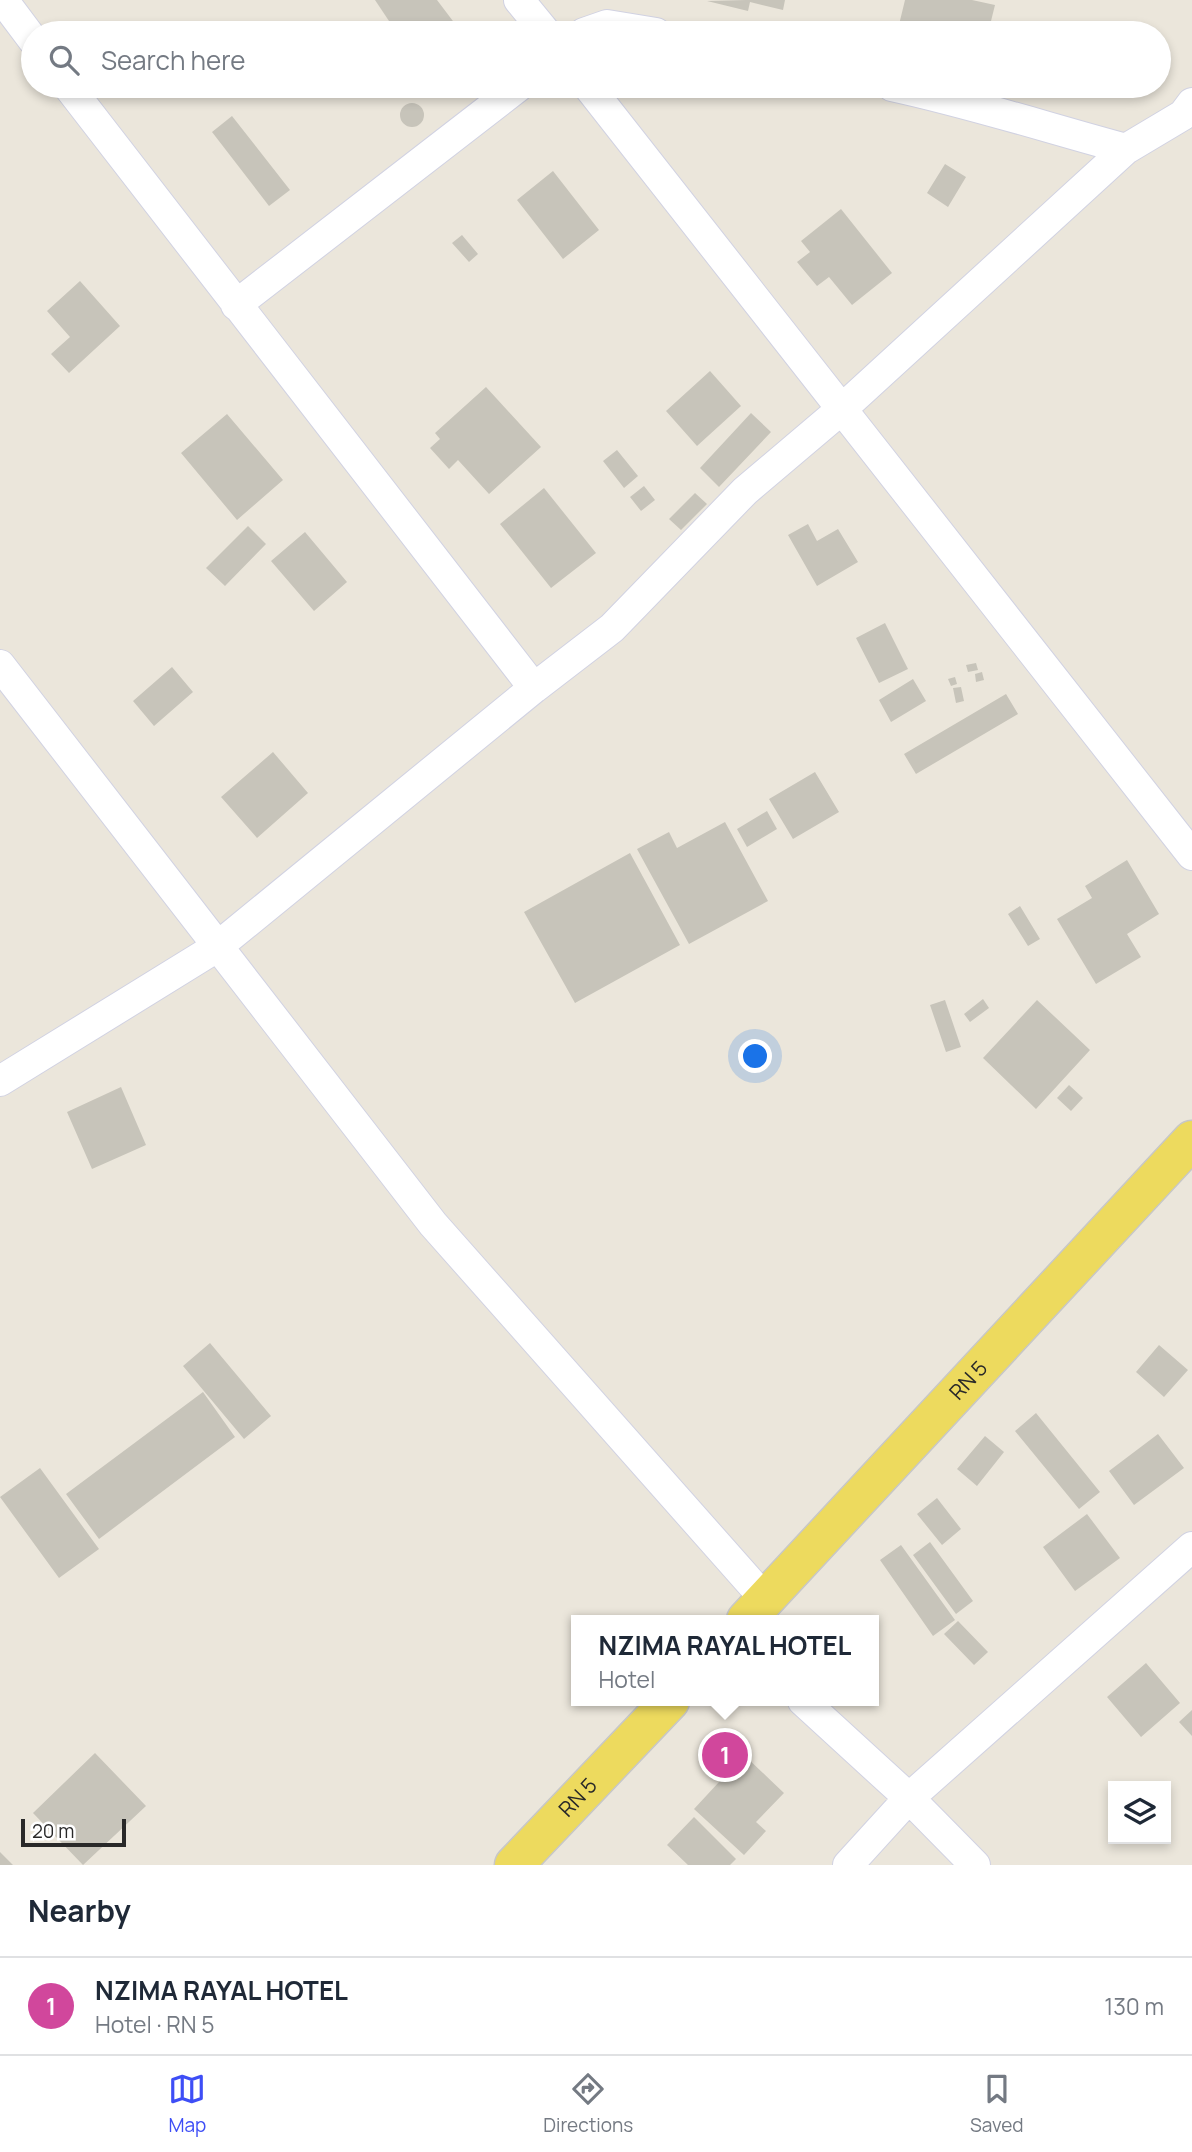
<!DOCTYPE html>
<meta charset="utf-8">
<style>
:root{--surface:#fff;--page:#f6f6f7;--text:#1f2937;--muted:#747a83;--line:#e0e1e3;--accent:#3e4ef6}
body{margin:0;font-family:Manrope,sans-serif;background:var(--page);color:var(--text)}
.controls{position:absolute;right:21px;bottom:21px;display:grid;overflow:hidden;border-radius:0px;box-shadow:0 4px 10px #0003}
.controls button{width:63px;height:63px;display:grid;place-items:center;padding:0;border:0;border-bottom:2px solid var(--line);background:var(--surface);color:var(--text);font:35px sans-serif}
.scale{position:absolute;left:21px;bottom:18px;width:105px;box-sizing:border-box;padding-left:7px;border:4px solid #292929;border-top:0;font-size:19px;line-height:24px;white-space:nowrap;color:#292929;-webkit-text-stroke:5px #fff;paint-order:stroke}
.you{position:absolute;left:756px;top:1057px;width:24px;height:24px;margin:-18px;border:5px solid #fff;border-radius:50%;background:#1a73e8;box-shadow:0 0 0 10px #1a73e833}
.badge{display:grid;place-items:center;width:46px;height:46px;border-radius:50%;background:var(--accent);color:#fff;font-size:23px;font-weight:700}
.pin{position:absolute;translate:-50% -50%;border:4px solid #fff;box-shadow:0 2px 7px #0006}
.popup{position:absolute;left:571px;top:1615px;width:308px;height:91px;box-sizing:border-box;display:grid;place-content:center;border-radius:0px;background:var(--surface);filter:drop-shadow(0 2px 5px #0005);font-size:23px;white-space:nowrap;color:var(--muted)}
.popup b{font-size:26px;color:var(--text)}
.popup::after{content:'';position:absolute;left:50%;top:100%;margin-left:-14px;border:14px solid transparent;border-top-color:var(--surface)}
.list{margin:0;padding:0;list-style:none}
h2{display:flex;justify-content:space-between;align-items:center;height:91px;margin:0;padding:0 28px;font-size:30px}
h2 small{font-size:23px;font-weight:400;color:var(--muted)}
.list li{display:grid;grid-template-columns:46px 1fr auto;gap:21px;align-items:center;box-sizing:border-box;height:98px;padding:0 28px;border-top:2px solid var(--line)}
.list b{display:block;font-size:26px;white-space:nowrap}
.list p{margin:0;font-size:23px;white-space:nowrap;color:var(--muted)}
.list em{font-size:23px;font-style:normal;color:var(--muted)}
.icon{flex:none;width:38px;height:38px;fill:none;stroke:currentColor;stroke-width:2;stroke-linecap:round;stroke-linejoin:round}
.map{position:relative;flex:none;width:1192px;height:1865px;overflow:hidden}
.search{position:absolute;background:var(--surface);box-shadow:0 4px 10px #0003;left:21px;right:21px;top:21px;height:77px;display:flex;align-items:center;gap:18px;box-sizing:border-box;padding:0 24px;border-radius:38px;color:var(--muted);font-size:26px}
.sheet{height:189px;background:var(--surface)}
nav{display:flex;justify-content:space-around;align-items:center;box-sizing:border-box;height:98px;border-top:2px solid var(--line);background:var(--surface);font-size:19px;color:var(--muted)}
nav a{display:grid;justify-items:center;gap:4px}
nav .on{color:var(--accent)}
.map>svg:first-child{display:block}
.building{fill:#c7c4ba}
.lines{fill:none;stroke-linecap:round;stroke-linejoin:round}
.street-casing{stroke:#d1d2e2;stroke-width:32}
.primary-casing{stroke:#c7c7c7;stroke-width:41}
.street{stroke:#fff;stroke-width:30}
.primary{stroke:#edda5e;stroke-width:38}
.labels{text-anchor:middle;stroke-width:5;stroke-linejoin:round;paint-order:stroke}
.street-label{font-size:21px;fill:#292929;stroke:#fff}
</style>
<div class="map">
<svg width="1192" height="1865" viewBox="0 0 1192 1865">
<rect width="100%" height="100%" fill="#ebe6db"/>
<path class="building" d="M375 0H437L462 33H397Z
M746 0H785L783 10 750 2 748 11 707 1Z
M905 0H972L995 5 988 33H897Z
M400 115a12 12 0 1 1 24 0a12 12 0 1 1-24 0Z
M232 116 290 190 269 206 212 132Z
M945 164 966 177 948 207 927 193Z
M553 171 599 230 563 259 517 200Z
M841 209 892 273 852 305 829 277 817 286 797 262 810 252 801 241Z
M462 235 478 254 469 262 452 243Z
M80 281 120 326 69 373 51 354 70 337 47 311Z
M710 371 741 406 697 446 666 411Z
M486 387 541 447 489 494 458 460 449 469 430 448 440 439 435 433Z
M751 413 771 432 719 487 700 468Z
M227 414 283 480 237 520 181 453Z
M617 450 638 476 624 488 603 461Z
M644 486 655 500 641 511 630 497Z
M544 488 596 553 551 588 500 524Z
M695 493 707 504 681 530 669 519Z
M808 524 817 541 838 529 858 562 817 586 788 535Z
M248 526 266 544 225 586 206 568Z
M305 532 347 582 314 611 271 561Z
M885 623 908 669 879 683 856 638Z
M976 663 978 670 968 672 966 665Z
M172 667 193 692 154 726 133 701Z
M982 672 984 680 976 682 975 674Z
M955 677 957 684 951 686 948 679Z
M913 679 926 701 891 722 879 700Z
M961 687 964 701 956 703 953 688Z
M1006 694 1018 714 916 774 904 754Z
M273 752 308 793 257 838 221 797Z
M815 772 839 812 793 839 769 799Z
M767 811 777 829 747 847 737 829Z
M725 822 768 901 689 944 637 849 669 832 677 848Z
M630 853 680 945 575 1003 524 912Z
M1127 860 1159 914 1127 934 1141 957 1096 984 1057 919 1092 898 1085 886Z
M1020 906 1040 939 1028 946 1008 914Z
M983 999 989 1008 970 1022 964 1014Z
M945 1000 961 1047 946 1052 930 1005Z
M1037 1000 1090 1050 1036 1109 983 1058Z
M1069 1085 1083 1098 1071 1111 1057 1098Z
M121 1087 146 1145 92 1169 67 1112Z
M210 1343 271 1416 244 1439 183 1366Z
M1159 1345 1188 1370 1164 1397 1136 1372Z
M203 1392 235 1437 99 1539 66 1494Z
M1036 1413 1100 1492 1079 1509 1015 1431Z
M1158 1434 1184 1468 1134 1505 1109 1471Z
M985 1436 1004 1452 977 1486 957 1469Z
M40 1468 99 1549 59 1578 0 1497Z
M937 1498 961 1529 942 1545 917 1514Z
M1087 1514 1120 1558 1075 1591 1043 1547Z
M930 1542 973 1601 956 1614 913 1555Z
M901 1545 955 1620 933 1636 880 1560Z
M958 1621 988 1652 974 1665 944 1634Z
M1146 1663 1180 1703 1141 1737 1107 1697Z
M1192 1710V1736L1179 1722Z
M95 1753 146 1806 83 1865 33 1813Z
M744 1755 784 1793 756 1822 766 1831 744 1855 694 1809Z
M694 1817 736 1859 730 1865H688L667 1845Z
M0 1852 13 1865H0Z"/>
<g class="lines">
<defs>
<path id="street" d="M3 0 33 40
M519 0 546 33
M584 33 607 25 656 33
M68 86 534 688
M588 86 1192 855
M892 86C971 103 1048 128 1126 149
M236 305 519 86
M0 665 433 1224 765 1599
M0 1081 217 947 534 688 612 628 745 491 843 408 1126 149 1183 115 1192 103
M803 1701 909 1798 975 1865
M848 1865 909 1798 1192 1547"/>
<g id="primary">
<path id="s1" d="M746 1620 1192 1140"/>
<path id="s2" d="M514 1865 670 1701"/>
</g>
</defs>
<use href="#street" class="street-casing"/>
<use href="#primary" class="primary-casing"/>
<use href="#street" class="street"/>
<use href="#primary" class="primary"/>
</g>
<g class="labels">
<g class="street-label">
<text dy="7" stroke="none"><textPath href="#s1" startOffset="327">RN 5</textPath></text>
<text dy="7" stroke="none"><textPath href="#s2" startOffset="93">RN 5</textPath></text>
</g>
</g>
</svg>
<div class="controls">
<button><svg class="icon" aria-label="layers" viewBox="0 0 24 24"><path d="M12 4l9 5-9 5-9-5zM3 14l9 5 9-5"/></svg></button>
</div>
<div class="scale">20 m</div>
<div class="you"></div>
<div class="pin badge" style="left:725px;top:1755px;background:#d1479c">1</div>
<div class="popup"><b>NZIMA RAYAL HOTEL</b>Hotel</div>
<div class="search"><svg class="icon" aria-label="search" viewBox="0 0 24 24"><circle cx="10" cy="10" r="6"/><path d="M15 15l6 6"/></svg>Search here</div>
</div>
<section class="sheet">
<h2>Nearby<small></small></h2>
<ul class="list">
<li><span class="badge" style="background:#d1479c">1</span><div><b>NZIMA RAYAL HOTEL</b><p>Hotel · RN 5</p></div><em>130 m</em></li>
</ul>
</section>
<nav>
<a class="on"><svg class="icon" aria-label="map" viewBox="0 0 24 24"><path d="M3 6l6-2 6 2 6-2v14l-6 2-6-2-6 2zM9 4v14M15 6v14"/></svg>Map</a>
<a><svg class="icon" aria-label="directions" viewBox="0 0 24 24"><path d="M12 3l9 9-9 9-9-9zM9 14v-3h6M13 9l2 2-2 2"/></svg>Directions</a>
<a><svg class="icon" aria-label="saved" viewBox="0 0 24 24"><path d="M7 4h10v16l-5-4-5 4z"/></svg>Saved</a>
</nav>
